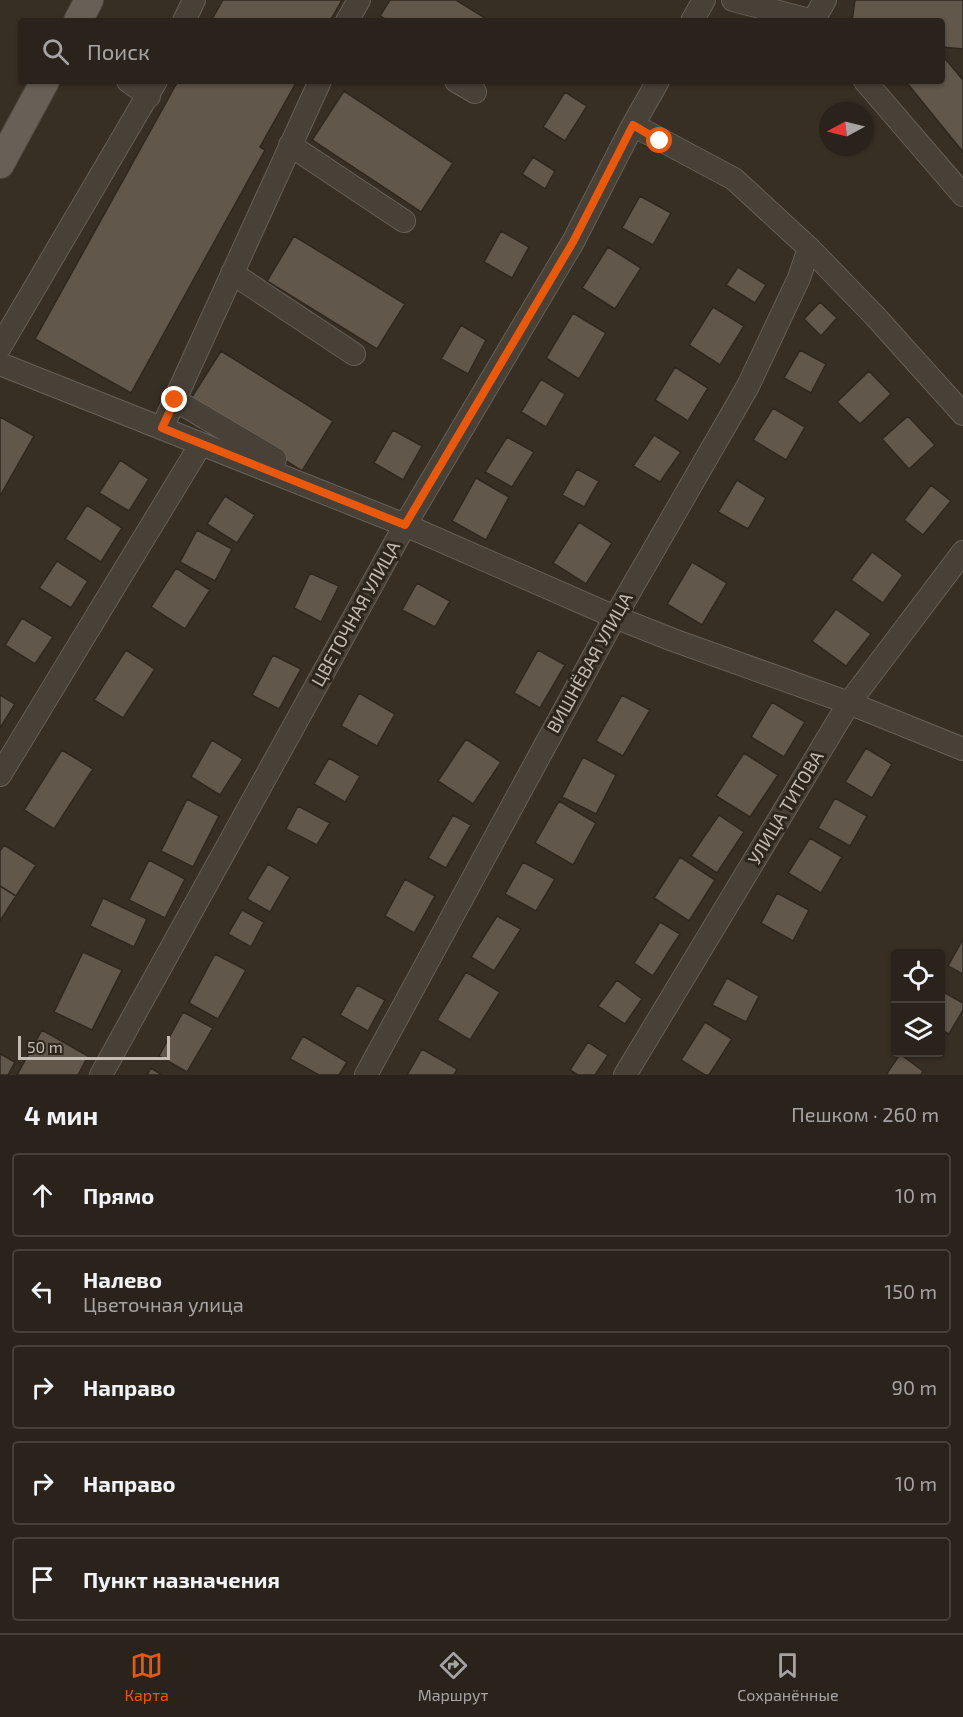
<!DOCTYPE html>
<html lang="ru">
<meta charset="utf-8">
<style>
:root{--surface:#2a231b;--page:#362f28;--text:#f1f3f6;--muted:#a5a4a3;--line:#46403a;--accent:#ea580c}
body{margin:0;font-family:"Exo 2",sans-serif;background:var(--page);color:var(--text)}
.controls{position:absolute;right:18px;bottom:18px;display:grid;overflow:hidden;border-radius:6px;box-shadow:0 2px 4px #0004}
.controls button{width:54px;height:54px;display:grid;place-items:center;padding:0;border:0;border-bottom:2px solid var(--line);background:var(--surface);color:var(--text);font:30px sans-serif}
.compass{position:absolute;left:819px;top:102px;width:54px;height:54px;border-radius:50%;background:var(--surface);box-shadow:0 2px 4px #0004;rotate:263deg}
.scale{position:absolute;left:18px;bottom:15px;width:152px;box-sizing:border-box;padding-left:6px;border:3px solid #c4bdb3;border-top:0;font-size:16px;line-height:21px;white-space:nowrap;color:#c4bdb3;-webkit-text-stroke:4px #2d261d;paint-order:stroke}
.stop{position:absolute;width:18px;height:18px;margin:-14px;border:4px solid #ea580c;border-radius:50%;background:#fff}
.stop.end{background:#ea580c;border-color:#fff;box-shadow:0 2px 6px #0008}
.list{margin:0;padding:0;list-style:none}
h2{display:flex;justify-content:space-between;align-items:center;height:78px;margin:0;padding:0 24px;font-size:26px}
h2 small{font-size:20px;font-weight:400;color:var(--muted)}
.list li{display:grid;grid-template-columns:39px 1fr auto;gap:18px;align-items:center;box-sizing:border-box;height:84px;margin:0 12px 12px;padding:0 12px;border:2px solid var(--line);border-radius:6px}
.list b{display:block;font-size:22px;white-space:nowrap}
.list p{margin:0;font-size:20px;white-space:nowrap;color:var(--muted)}
.list em{font-size:20px;font-style:normal;color:var(--muted)}
.icon{flex:none;width:33px;height:33px;fill:none;stroke:currentColor;stroke-width:2;stroke-linecap:round;stroke-linejoin:round}
.map{position:relative;flex:none;width:963px;height:1075px;overflow:hidden}
.search{position:absolute;background:var(--surface);box-shadow:0 2px 4px #0004;left:18px;right:18px;top:18px;height:66px;display:flex;align-items:center;gap:15px;box-sizing:border-box;padding:0 21px;border-radius:6px;color:var(--muted);font-size:22px}
.sheet{height:558px;background:var(--surface)}
nav{display:flex;justify-content:space-around;align-items:center;box-sizing:border-box;height:84px;border-top:2px solid var(--line);background:var(--surface);font-size:16px;color:var(--muted)}
nav a{display:grid;justify-items:center;gap:3px}
nav .on{color:var(--accent)}
.map>svg:first-child{display:block}
.building{fill:#61574b;stroke:#2f281f;stroke-width:1.5}
.lines{fill:none;stroke-linecap:round;stroke-linejoin:round}
.minor-casing{stroke:#665f56;stroke-width:24}
.major-casing{stroke:#514a41;stroke-width:30}
.minor{stroke:#484138;stroke-width:22}
.major{stroke:#686056;stroke-width:28}
.route{stroke:#ea580c;stroke-width:8}
.labels{text-anchor:middle;stroke-width:6;stroke-linejoin:round;paint-order:stroke}
.street-label{font-size:18px;fill:#c4bdb3;stroke:#2d261d}
</style>
<div class="map">
<svg width="963" height="1075" viewBox="0 0 963 1075">
<rect width="100%" height="100%" fill="#382f24"/>
<path class="building" d="M223 0H342L330 21H211Z
M390 0H456L490 21H388L380 16Z
M855 0H963V49L942 47V21H852Z
M942 55 963 80V152L907 83 909 81H942Z
M178 81H297L260 147 265 150 131 393 35 339Z
M344 91 453 163 421 212 312 140Z
M565 92 587 106 565 141 543 127Z
M533 157 555 171 545 189 522 174Z
M640 196 671 213 653 245 622 228Z
M501 231 529 247 512 278 484 262Z
M294 236 405 304 377 349 267 281Z
M608 247 641 268 615 309 582 288Z
M738 267 766 285 755 303 726 285Z
M820 302 837 318 821 336 804 319Z
M713 307 744 326 720 365 689 345Z
M573 313 606 333 579 379 546 358Z
M461 325 486 340 468 374 441 359Z
M800 350 826 364 811 393 784 378Z
M221 351 333 421 302 471 190 400Z
M675 367 708 388 688 421 655 400Z
M869 371 891 394 860 424 837 402Z
M541 379 565 394 546 427 521 412Z
M773 408 805 427 786 460 753 440Z
M908 416 935 445 909 469 882 439Z
M0 417 34 436 0 496Z
M393 430 422 446 403 480 374 463Z
M654 435 681 452 660 482 633 466Z
M507 437 534 452 512 487 485 472Z
M120 460 149 479 129 511 99 493Z
M577 469 599 481 584 507 562 495Z
M476 478 509 497 486 540 452 521Z
M737 480 766 498 748 529 718 512Z
M931 485 951 501 923 535 904 520Z
M225 496 255 515 237 543 207 524Z
M87 505 122 528 101 562 65 539Z
M579 522 612 543 586 584 553 563Z
M197 530 232 549 215 581 180 562Z
M872 552 903 575 883 603 851 580Z
M57 561 88 581 71 608 39 588Z
M692 562 727 583 702 625 667 604Z
M176 568 210 590 185 629 151 607Z
M310 573 339 586 321 622 294 608Z
M417 583 450 601 435 627 402 610Z
M836 609 871 634 846 666 812 641Z
M22 618 53 637 35 664 5 645Z
M126 650 155 669 123 718 94 700Z
M538 650 565 665 540 708 514 693Z
M273 655 301 669 279 709 252 695Z
M359 693 395 714 377 746 341 726Z
M0 695 15 704 0 728Z
M622 695 650 710 623 756 596 741Z
M772 702 805 722 784 757 751 737Z
M466 739 501 762 473 804 438 781Z
M212 740 243 759 220 795 191 777Z
M866 748 892 764 872 798 845 782Z
M62 750 93 769 54 829 24 810Z
M744 753 778 775 750 817 716 796Z
M583 757 616 775 596 814 562 797Z
M329 758 360 776 345 802 314 784Z
M835 798 867 816 850 846 818 828Z
M187 799 219 816 193 867 161 851Z
M559 801 596 823 573 865 535 843Z
M298 806 330 823 317 845 286 829Z
M453 815 471 825 446 868 428 858Z
M719 815 744 832 717 873 691 856Z
M810 838 842 857 821 893 788 873Z
M4 845 36 865 16 896 0 886V851Z
M680 857 715 880 689 921 654 898Z
M149 860 185 879 165 918 129 900Z
M523 862 555 879 536 911 505 894Z
M268 864 290 877 270 912 247 899Z
M405 879 435 896 414 933 385 916Z
M0 886 16 896 0 921Z
M777 893 809 910 793 941 761 923Z
M103 898 147 919 134 947 90 926Z
M242 910 264 922 251 947 228 934Z
M497 916 521 929 494 971 471 957Z
M660 922 680 934 653 976 634 963Z
M962 941H963V974L948 966Z
M83 952 122 970 92 1030 54 1012Z
M215 954 246 970 218 1019 189 1003Z
M466 972 500 992 470 1040 437 1020Z
M727 978 759 996 746 1022 712 1005Z
M617 980 642 999 625 1024 598 1006Z
M357 985 385 1000 368 1031 340 1015Z
M940 990 963 1003V1010L949 1034 940 1029Z
M183 1012 213 1028 187 1072 159 1056Z
M705 1022 732 1039 709 1075H705L681 1060Z
M42 1030 88 1056 78 1075H17Z
M303 1036 347 1062 339 1075H319L290 1059Z
M588 1042 608 1055 595 1075H578L570 1070Z
M422 1049 457 1069 454 1075H407Z
M0 1054 15 1062 8 1075H0Z
M900 1054 923 1071 921 1075H886Z
M151 1068 162 1075H147Z"/>
<g class="lines">
<defs>
<path id="minor" d="M733 0 813 21
M184 21 194 0
M347 21 359 0
M692 21 704 0
M813 21 825 0
M128 81 149 96
M456 81 475 92
M865 81 963 195
M633 125 734 179 809 248 874 315 963 414
M290 145 404 221
M232 273 354 354
M0 347 156 81
M0 364 405 525 615 617 673 640 849 703 963 749
M175 400 275 459
M162 428 320 81
M0 775 201 444
M101 1075 405 525 573 242 633 125 658 81
M366 1075 615 617 748 386 799 278 809 248
M625 1075 849 703 963 552"/>
<path id="major" d="M78 21 89 0
M0 164 45 81"/>
</defs>
<use href="#minor" class="minor-casing"/>
<use href="#major" class="major-casing"/>
<use href="#minor" class="minor"/>
<use href="#major" class="major"/>
</g>
<g class="lines">
<path class="route" d="M175 400 162 428 405 525 573 242 633 125 660 141"/>
</g>
<g class="labels">
<g class="street-label">
<text transform="translate(356 614) rotate(-61)" y="6">ЦВЕТОЧНАЯ УЛИЦА</text>
<text transform="translate(590 663) rotate(-61)" y="6">ВИШНЁВАЯ УЛИЦА</text>
<text transform="translate(786 808) rotate(-59)" y="6">УЛИЦА ТИТОВА</text>
</g>
</g>
</svg>
<div class="controls">
<button><svg class="icon" aria-label="locate" viewBox="0 0 24 24"><circle cx="12" cy="12" r="6"/><path d="M12 2v4M12 18v4M2 12h4M18 12h4"/></svg></button>
<button><svg class="icon" aria-label="layers" viewBox="0 0 24 24"><path d="M12 4l9 5-9 5-9-5zM3 14l9 5 9-5"/></svg></button>
</div>
<svg class="compass" viewBox="-18 -18 36 36"><path d="M0-13l5 13h-10z" fill="#e53935"/><path d="M0 13l5-13h-10z" fill="#a5a4a3"/></svg>
<div class="scale">50 m</div>
<div class="stop" style="left:660px;top:141px"></div>
<div class="stop end" style="left:175px;top:400px"></div>
<div class="search"><svg class="icon" aria-label="search" viewBox="0 0 24 24"><circle cx="10" cy="10" r="6"/><path d="M15 15l6 6"/></svg>Поиск</div>
</div>
<section class="sheet">
<h2>4 мин<small>Пешком · 260 m</small></h2>
<ul class="list">
<li><svg class="icon" aria-label="ahead" viewBox="0 0 24 24"><path d="M12 20V5M6 11l6-6 6 6"/></svg><div><b>Прямо</b></div><em>10 m</em></li>
<li><svg class="icon" aria-label="left" viewBox="0 0 24 24"><path d="M17 20v-9H6M10 6l-5 5 5 5"/></svg><div><b>Налево</b><p>Цветочная улица</p></div><em>150 m</em></li>
<li><svg class="icon" aria-label="right" viewBox="0 0 24 24"><path d="M7 20v-9h11M14 6l5 5-5 5"/></svg><div><b>Направо</b></div><em>90 m</em></li>
<li><svg class="icon" aria-label="right" viewBox="0 0 24 24"><path d="M7 20v-9h11M14 6l5 5-5 5"/></svg><div><b>Направо</b></div><em>10 m</em></li>
<li><svg class="icon" aria-label="arrive" viewBox="0 0 24 24"><path d="M6 21V4h12l-3 4 3 4H6"/></svg><div><b>Пункт назначения</b></div></li>
</ul>
</section>
<nav>
<a class="on"><svg class="icon" aria-label="map" viewBox="0 0 24 24"><path d="M3 6l6-2 6 2 6-2v14l-6 2-6-2-6 2zM9 4v14M15 6v14"/></svg>Карта</a>
<a><svg class="icon" aria-label="directions" viewBox="0 0 24 24"><path d="M12 3l9 9-9 9-9-9zM9 14v-3h6M13 9l2 2-2 2"/></svg>Маршрут</a>
<a><svg class="icon" aria-label="saved" viewBox="0 0 24 24"><path d="M7 4h10v16l-5-4-5 4z"/></svg>Сохранённые</a>
</nav>
